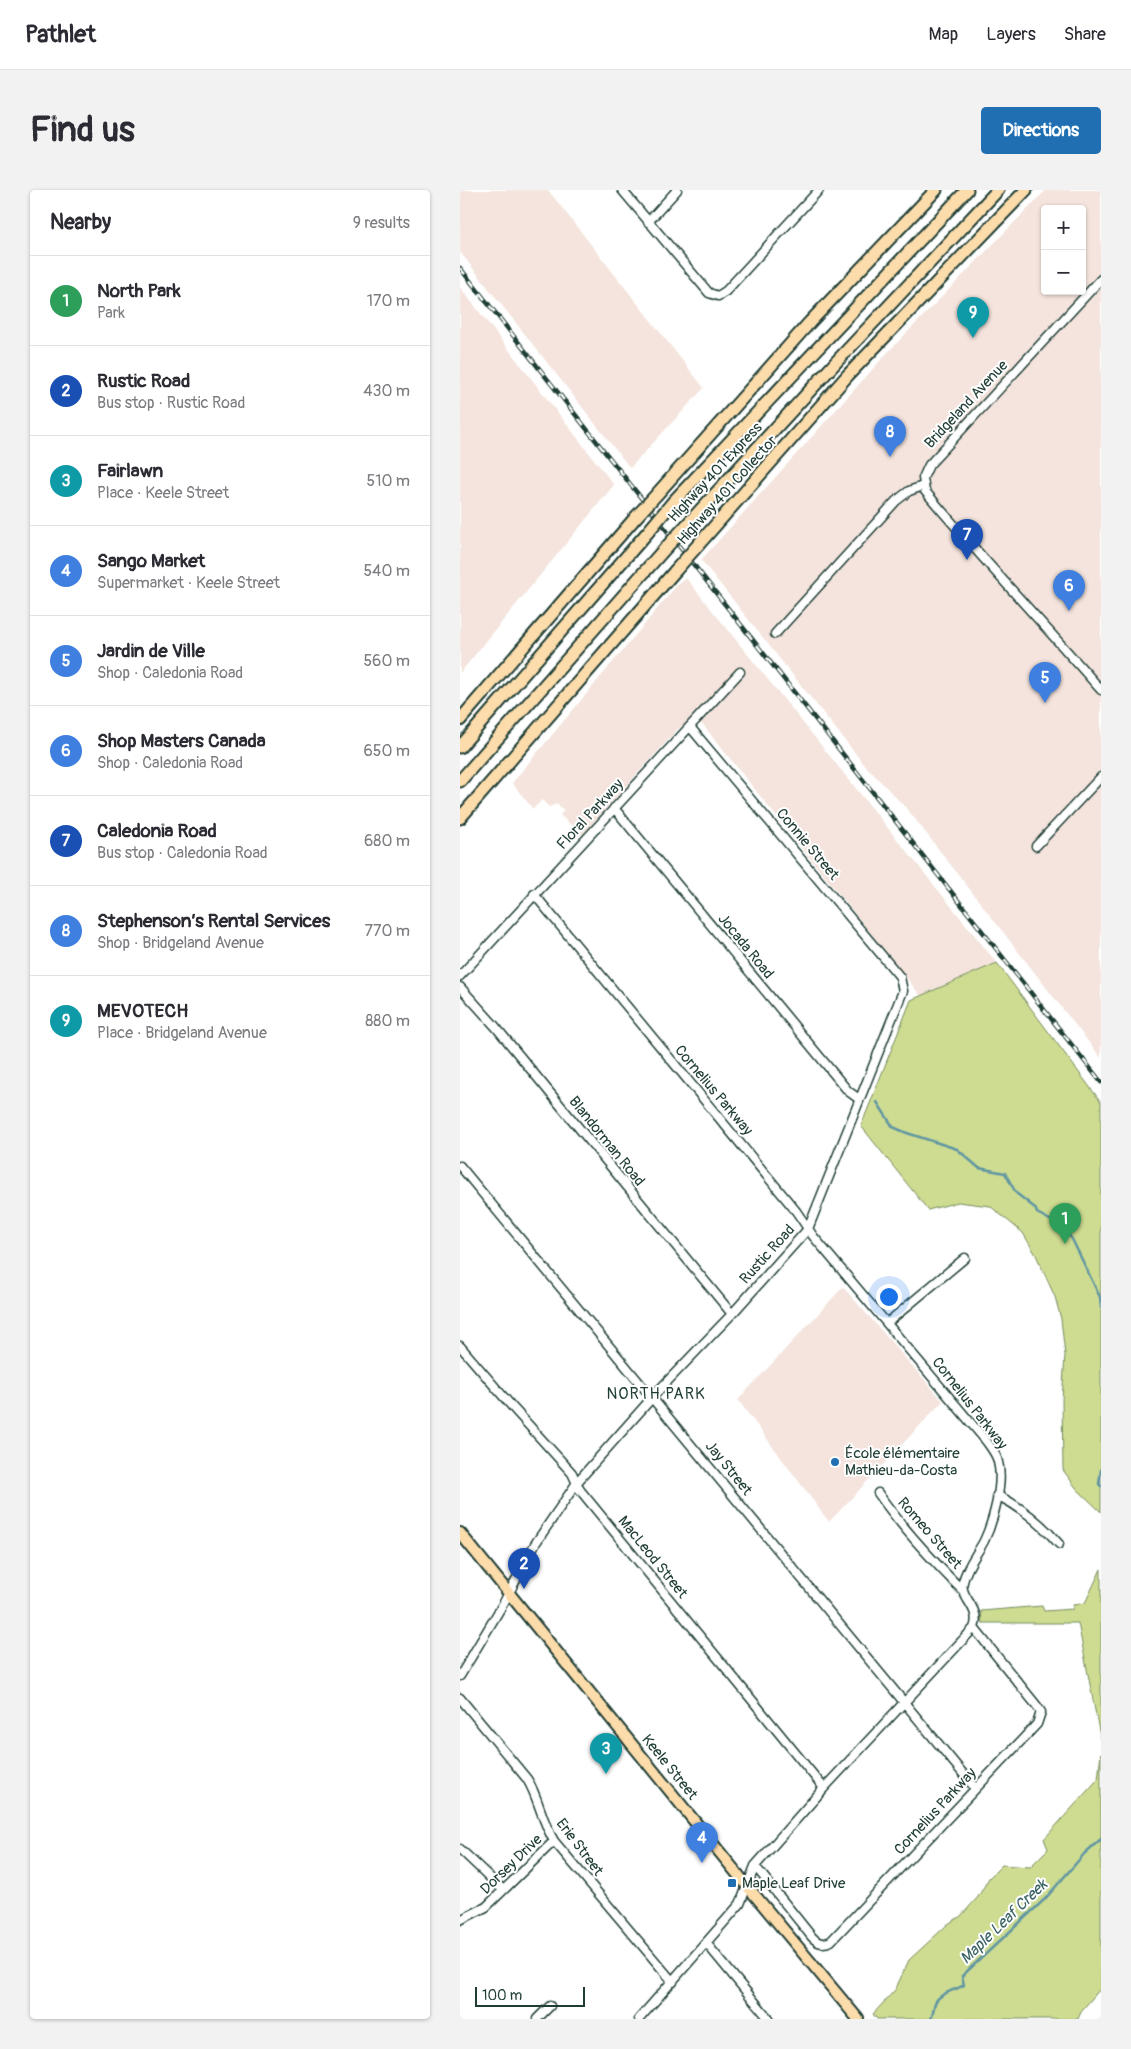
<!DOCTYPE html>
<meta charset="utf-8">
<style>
:root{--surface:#fff;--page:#f2f2f3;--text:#2b2b33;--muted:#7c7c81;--line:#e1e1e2;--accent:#1f6fb2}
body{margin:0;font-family:Pangolin,sans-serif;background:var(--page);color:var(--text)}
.controls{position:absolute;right:15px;top:15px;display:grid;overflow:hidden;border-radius:5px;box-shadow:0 1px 4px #0004}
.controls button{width:45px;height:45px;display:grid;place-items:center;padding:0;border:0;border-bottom:1px solid var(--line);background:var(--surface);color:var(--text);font:25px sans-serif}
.scale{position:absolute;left:15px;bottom:12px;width:110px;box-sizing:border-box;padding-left:5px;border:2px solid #1f3d34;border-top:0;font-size:14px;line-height:18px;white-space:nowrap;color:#1f3d34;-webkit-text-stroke:4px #fff;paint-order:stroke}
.you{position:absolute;left:428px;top:1106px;width:18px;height:18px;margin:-12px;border:4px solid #fff;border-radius:50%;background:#1a73e8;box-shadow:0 0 0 8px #1a73e833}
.badge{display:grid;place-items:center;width:32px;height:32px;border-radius:50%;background:var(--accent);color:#fff;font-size:16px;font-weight:700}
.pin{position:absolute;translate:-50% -41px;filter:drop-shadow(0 1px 2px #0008)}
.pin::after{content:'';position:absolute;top:26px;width:18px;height:15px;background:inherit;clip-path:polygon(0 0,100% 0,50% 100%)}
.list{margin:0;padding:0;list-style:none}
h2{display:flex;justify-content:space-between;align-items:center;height:65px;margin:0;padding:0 20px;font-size:21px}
h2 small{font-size:16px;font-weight:400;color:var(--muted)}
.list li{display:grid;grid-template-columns:32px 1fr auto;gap:15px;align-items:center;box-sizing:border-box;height:90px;padding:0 20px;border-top:1px solid var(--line)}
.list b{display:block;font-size:19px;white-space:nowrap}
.list p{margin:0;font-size:16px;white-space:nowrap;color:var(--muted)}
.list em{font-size:16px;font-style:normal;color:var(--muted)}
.map{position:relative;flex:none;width:641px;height:1829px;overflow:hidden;border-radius:5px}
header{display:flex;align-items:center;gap:30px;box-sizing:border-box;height:70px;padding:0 25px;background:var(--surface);border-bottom:1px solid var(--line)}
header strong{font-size:24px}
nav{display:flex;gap:28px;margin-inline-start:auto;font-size:18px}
.intro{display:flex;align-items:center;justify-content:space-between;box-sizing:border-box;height:120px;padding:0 30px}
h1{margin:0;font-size:35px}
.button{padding:12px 22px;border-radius:5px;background:var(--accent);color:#fff;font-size:18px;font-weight:700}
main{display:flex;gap:30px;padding:0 30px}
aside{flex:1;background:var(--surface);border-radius:5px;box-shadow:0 1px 4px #0004}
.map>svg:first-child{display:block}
.built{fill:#f4e4dd;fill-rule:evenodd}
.green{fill:#cddc90;stroke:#768c62}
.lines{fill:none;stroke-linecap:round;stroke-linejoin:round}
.stream{stroke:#6195a4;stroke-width:2.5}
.minor-casing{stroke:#1f3d34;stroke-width:11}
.major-casing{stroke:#1f3d34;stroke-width:14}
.highway-casing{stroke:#1f3d34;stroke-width:15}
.minor{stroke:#fff;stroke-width:8}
.major{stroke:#fddcac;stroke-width:10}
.highway{stroke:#fddcac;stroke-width:11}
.rail-casing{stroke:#1f3d34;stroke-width:4.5}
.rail{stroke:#fff;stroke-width:2.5;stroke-dasharray:8;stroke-linecap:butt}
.highway-bridge-casing{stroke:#1f3d34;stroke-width:15;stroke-linecap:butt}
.highway-bridge{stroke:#fddcac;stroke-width:11}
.poi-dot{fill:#1f6fb2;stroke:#fff;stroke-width:2}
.labels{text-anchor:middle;stroke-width:4;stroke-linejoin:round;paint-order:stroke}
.street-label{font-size:15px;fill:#1f3d34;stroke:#fff}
.poi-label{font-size:15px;fill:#1f3d34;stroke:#fff;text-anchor:start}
.neighbourhood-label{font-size:16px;letter-spacing:1px;fill:#1f3d34;stroke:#fff}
.water-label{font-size:16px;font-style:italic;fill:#3a6263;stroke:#fff}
</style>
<header>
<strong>Pathlet</strong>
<nav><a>Map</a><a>Layers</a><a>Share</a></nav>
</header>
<div class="intro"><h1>Find us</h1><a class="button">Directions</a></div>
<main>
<aside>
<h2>Nearby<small>9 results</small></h2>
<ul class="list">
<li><span class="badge" style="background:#2e9e5b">1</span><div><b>North Park</b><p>Park</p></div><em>170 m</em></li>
<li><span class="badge" style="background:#1a4fb4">2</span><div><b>Rustic Road</b><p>Bus stop · Rustic Road</p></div><em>430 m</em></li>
<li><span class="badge" style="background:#0f9aa8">3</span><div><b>Fairlawn</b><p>Place · Keele Street</p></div><em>510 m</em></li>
<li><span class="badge" style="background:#3f7fe0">4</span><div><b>Sango Market</b><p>Supermarket · Keele Street</p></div><em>540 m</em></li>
<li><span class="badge" style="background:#3f7fe0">5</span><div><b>Jardin de Ville</b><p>Shop · Caledonia Road</p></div><em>560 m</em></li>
<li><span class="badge" style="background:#3f7fe0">6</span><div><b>Shop Masters Canada</b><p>Shop · Caledonia Road</p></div><em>650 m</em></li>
<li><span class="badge" style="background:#1a4fb4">7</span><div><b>Caledonia Road</b><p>Bus stop · Caledonia Road</p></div><em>680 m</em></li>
<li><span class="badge" style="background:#3f7fe0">8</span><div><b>Stephenson’s Rental Services</b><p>Shop · Bridgeland Avenue</p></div><em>770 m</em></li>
<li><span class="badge" style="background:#0f9aa8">9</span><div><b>MEVOTECH</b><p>Place · Bridgeland Avenue</p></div><em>880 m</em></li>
</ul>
</aside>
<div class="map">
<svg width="641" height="1829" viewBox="0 0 641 1829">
<rect width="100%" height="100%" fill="#fff"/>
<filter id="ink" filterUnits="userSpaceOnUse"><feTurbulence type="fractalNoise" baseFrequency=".02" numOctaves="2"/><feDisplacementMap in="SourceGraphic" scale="10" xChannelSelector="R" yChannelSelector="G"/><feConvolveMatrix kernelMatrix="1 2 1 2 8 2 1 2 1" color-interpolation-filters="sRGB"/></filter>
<g filter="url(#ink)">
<path class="built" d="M0 0H88L244 198 170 278 0 62Z
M586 0H641V868L448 620 403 573 241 370 429 161ZM585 19H622V101H585Z
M0 97 154 295 0 483Z
M226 388 537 773 461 806 243 535 233 529 218 539 122 645 100 625 104 620 97 614 89 617 82 610 73 619 52 593 218 394Z
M383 1097 483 1211 369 1332 278 1210Z"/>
<path class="green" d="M537 773 641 912V1322L617 1299 603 1280 602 1210 605 1165 601 1129 595 1107 576 1065 563 1043 530 1016 498 1012 468 1020 401 936 451 810Z
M641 1379V1551L618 1433H522L521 1421 582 1416 584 1421 613 1419V1415L625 1413Z
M641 1563V1798L622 1820 618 1829H417L413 1824 435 1800 449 1770 488 1734 501 1726 518 1707 529 1688 542 1675 570 1677 588 1659 584 1649 638 1589Z"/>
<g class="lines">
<path class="stream" d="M417 912 433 937 447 943 497 959 519 978 545 983 556 1003 575 1018 577 1023 601 1036 612 1049 640 1107 641 1118
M641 1280 639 1294 641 1296
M471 1829C474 1823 473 1818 475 1813 479 1803 496 1800 504 1795L502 1786 585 1709 625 1663 641 1649"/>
<defs>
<path id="minor" d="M162 0 249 103 258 106 266 101 359 0
M188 32 217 0
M641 89 469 275 463 288 465 301C522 369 583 433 641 500
M315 444 436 311 449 301 463 296
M154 618 388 901 399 909
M576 656 641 587
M74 704 336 1021 353 1046 527 1252C531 1258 537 1265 538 1272 544 1293 533 1332 524 1351 517 1364 506 1377 503 1392 499 1408 522 1418 514 1438L577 1516 581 1522 577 1534 371 1751C362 1755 358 1753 352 1747L295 1676
M0 786 280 482
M0 797 35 836 272 1124
M0 976 515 1598
M427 1133 505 1068
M0 1156 54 1219 112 1283 120 1300 364 1598
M418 1303C442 1338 472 1370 502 1400
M537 1305C561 1317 582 1334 599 1354
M0 1486 43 1414 75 1354 118 1291 199 1200 272 1124 348 1039 443 801 440 787 230 537
M0 1508 67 1589C79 1608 81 1630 94 1651L213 1792
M0 1659 43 1700
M0 1730 26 1717 94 1651
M247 1754 309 1829
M77 1829 90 1816
M179 1829 280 1714 295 1676 364 1598 514 1438"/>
<path id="major" d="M0 1343 288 1697 398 1829"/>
<path id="highway" d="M197 304 350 132 476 0
M213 312 507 0
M224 338 378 170 538 0
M238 355 388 185 566 0
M0 530 176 327
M0 557 187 343
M0 591 201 363
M0 628 215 381"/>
</defs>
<use href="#minor" class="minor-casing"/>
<use href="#major" class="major-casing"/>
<use href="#highway" class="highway-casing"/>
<use href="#minor" class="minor"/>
<use href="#major" class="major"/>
<use href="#highway" class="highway"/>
<defs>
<path id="rail" d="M0 78 641 892"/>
</defs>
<use href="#rail" class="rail-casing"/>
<use href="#rail" class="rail"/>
<defs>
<path id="highway-bridge" d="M176 327 197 304
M187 343 213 312
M201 363 224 338
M215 381 238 355"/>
</defs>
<use href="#highway-bridge" class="highway-bridge-casing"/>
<use href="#highway-bridge" class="highway-bridge"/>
</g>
</g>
<g class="poi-dot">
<circle cx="375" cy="1272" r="5"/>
<rect x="267" y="1688" width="10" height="10" rx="2.5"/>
</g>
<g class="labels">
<g class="street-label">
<text transform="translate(506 214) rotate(-47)" y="5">Bridgeland Avenue</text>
<text transform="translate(255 282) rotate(-47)" y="5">Highway 401 Express</text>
<text transform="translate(267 300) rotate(-48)" y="5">Highway 401 Collector</text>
<text transform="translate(130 624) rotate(-47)" y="5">Floral Parkway</text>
<text transform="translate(348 654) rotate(50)" y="5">Connie Street</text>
<text transform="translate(286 756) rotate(51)" y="5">Jocada Road</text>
<text transform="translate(254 900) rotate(50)" y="5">Cornelius Parkway</text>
<text transform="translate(147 951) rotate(51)" y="5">Blandorman Road</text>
<text transform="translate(307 1064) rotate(-48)" y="5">Rustic Road</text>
<text transform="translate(510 1213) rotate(52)" y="5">Cornelius Parkway</text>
<text transform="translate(269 1278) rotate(51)" y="5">Jay Street</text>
<text transform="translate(470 1343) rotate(49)" y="5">Romeo Street</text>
<text transform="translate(193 1367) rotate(51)" y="5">MacLeod Street</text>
<text transform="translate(210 1577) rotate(51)" y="5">Keele Street</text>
<text transform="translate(475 1621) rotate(-47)" y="5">Cornelius Parkway</text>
<text transform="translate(120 1657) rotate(53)" y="5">Erie Street</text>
<text transform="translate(51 1674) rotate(-44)" y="5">Dorsey Drive</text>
</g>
<g class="poi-label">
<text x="385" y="1268">École élémentaire<tspan x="385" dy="17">Mathieu-da-Costa</tspan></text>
<text x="282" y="1698">Maple Leaf Drive</text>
</g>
<g class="neighbourhood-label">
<text x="196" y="1209">NORTH PARK</text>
</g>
<g class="water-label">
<text transform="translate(543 1731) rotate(-44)" y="6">Maple Leaf Creek</text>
</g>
</g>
</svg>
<div class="controls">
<button>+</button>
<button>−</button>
</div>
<div class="scale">100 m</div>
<div class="you"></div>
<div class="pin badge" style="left:605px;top:1054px;background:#2e9e5b">1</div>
<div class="pin badge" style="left:64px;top:1399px;background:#1a4fb4">2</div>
<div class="pin badge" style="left:146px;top:1584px;background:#0f9aa8">3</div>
<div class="pin badge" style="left:242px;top:1673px;background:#3f7fe0">4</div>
<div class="pin badge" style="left:585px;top:513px;background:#3f7fe0">5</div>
<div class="pin badge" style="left:609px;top:421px;background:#3f7fe0">6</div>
<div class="pin badge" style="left:507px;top:370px;background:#1a4fb4">7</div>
<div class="pin badge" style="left:430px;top:267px;background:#3f7fe0">8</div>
<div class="pin badge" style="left:513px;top:148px;background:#0f9aa8">9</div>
</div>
</main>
